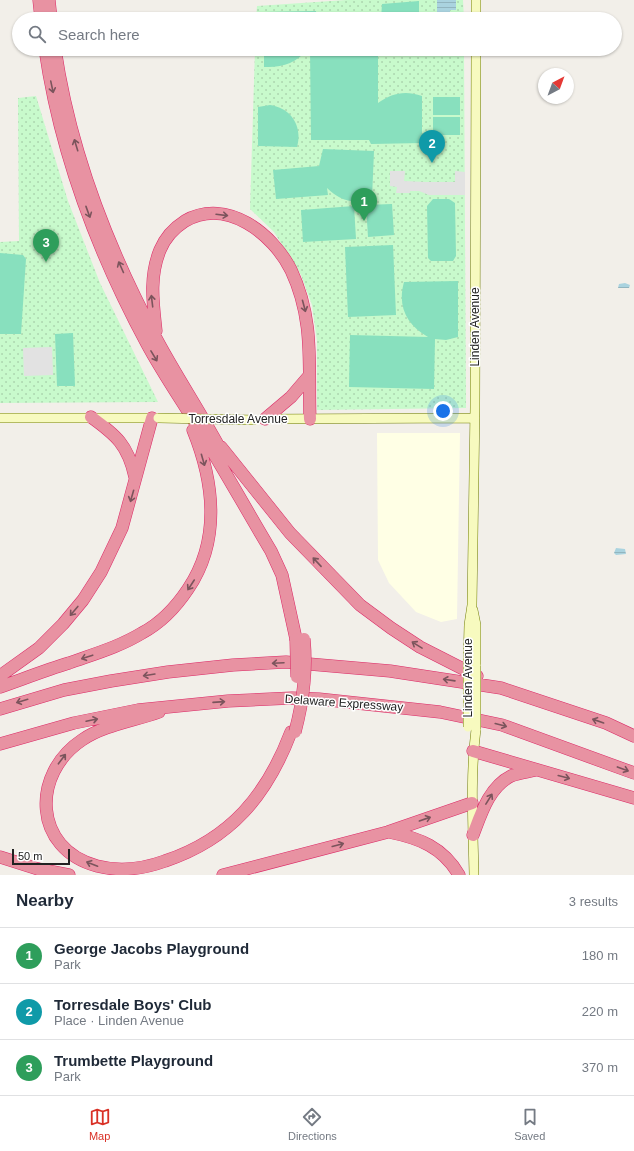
<!DOCTYPE html>
<meta charset="utf-8">
<style>
:root{--surface:#fff;--page:#f2f2f3;--text:#1f2937;--muted:#747a83;--line:#e0e1e3;--accent:#d93025}
body{margin:0;font-family:Arial,sans-serif;background:var(--page);color:var(--text)}
.compass{position:absolute;left:538px;top:68px;width:36px;height:36px;border-radius:50%;background:var(--surface);box-shadow:0 1px 3px #0004;rotate:41deg}
.scale{position:absolute;left:12px;bottom:10px;width:58px;box-sizing:border-box;padding-left:4px;border:2px solid #222;border-top:0;font-size:11px;line-height:14px;white-space:nowrap;color:#222;-webkit-text-stroke:3px #fff;paint-order:stroke}
.you{position:absolute;left:443px;top:411px;width:14px;height:14px;margin:-10px;border:3px solid #fff;border-radius:50%;background:#1a73e8;box-shadow:0 0 0 6px #1a73e833}
.badge{display:grid;place-items:center;width:26px;height:26px;border-radius:50%;background:var(--accent);color:#fff;font-size:13px;font-weight:700}
.pin{position:absolute;translate:-50% -33px;filter:drop-shadow(0 1px 2px #0008)}
.pin::after{content:'';position:absolute;top:21px;width:14px;height:12px;background:inherit;clip-path:polygon(0 0,100% 0,50% 100%)}
.list{margin:0;padding:0;list-style:none}
h2{display:flex;justify-content:space-between;align-items:center;height:52px;margin:0;padding:0 16px;font-size:17px}
h2 small{font-size:13px;font-weight:400;color:var(--muted)}
.list li{display:grid;grid-template-columns:26px 1fr auto;gap:12px;align-items:center;box-sizing:border-box;height:56px;padding:0 16px;border-top:1px solid var(--line)}
.list b{display:block;font-size:15px;white-space:nowrap}
.list p{margin:0;font-size:13px;white-space:nowrap;color:var(--muted)}
.list em{font-size:13px;font-style:normal;color:var(--muted)}
.icon{flex:none;width:22px;height:22px;fill:none;stroke:currentColor;stroke-width:2;stroke-linecap:round;stroke-linejoin:round}
.map{position:relative;flex:none;width:634px;height:875px;overflow:hidden}
.search{position:absolute;background:var(--surface);box-shadow:0 1px 3px #0004;left:12px;right:12px;top:12px;height:44px;display:flex;align-items:center;gap:10px;box-sizing:border-box;padding:0 14px;border-radius:22px;color:var(--muted);font-size:15px}
.sheet{height:220px;background:var(--surface)}
nav{display:flex;justify-content:space-around;align-items:center;box-sizing:border-box;height:56px;border-top:1px solid var(--line);background:var(--surface);font-size:11px;color:var(--muted)}
nav a{display:grid;justify-items:center;gap:2px}
nav .on{color:var(--accent)}
.map>svg:first-child{display:block}
.education{fill:#ffffe5}
.park{fill:url(#park-dots)}
.pitch{fill:#88e0be}
.parking{fill:#e2e2e2}
.water{fill:url(#water-rules)}
.lines{fill:none;stroke-linecap:round;stroke-linejoin:round}
.secondary-casing{stroke:#707d05;stroke-width:10}
.highway-casing{stroke:#dc2a67;stroke-width:13}
.secondary{stroke:#f7fabf;stroke-width:9}
.highway{stroke:#e892a2;stroke-width:12}
.secondary-bridge-casing{stroke:#707d05;stroke-width:10;stroke-linecap:butt}
.highway-bridge-casing{stroke:#dc2a67;stroke-width:13;stroke-linecap:butt}
.secondary-bridge{stroke:#f7fabf;stroke-width:9}
.highway-bridge{stroke:#e892a2;stroke-width:12}
.oneway{stroke:#7b545c}
.labels{text-anchor:middle;stroke-width:3;stroke-linejoin:round;paint-order:stroke}
.street-label{font-size:12px;fill:#222;stroke:#fff}
</style>
<div class="map">
<svg width="634" height="875" viewBox="0 0 634 875">
<defs>
<pattern id="park-dots" width="8" height="8" patternUnits="userSpaceOnUse"><rect width="8" height="8" fill="#c8facc"/><path d="M2 2h.1M6 6h.1" fill="none" stroke="#acd6af" stroke-width="1.8" stroke-linecap="round"/></pattern>
<pattern id="water-rules" width="6" height="5" patternUnits="userSpaceOnUse"><rect width="6" height="5" fill="#aad3df"/><path d="M0 2.5h6" fill="none" stroke="#92b5bf"/></pattern>
</defs>
<rect width="100%" height="100%" fill="#f2efe9"/>
<path class="education" d="M377 433H460L457 619 441 622 416 612 389 583 378 560Z"/>
<path class="park" d="M346 0H463L464 19H256L257 6Z
M255 49H464L466 408 317 410V341L312 305 301 275 274 232 250 209Z
M36 96 68 201 100 283 158 402 0 403V242L19 241 18 98Z"/>
<path class="pitch" d="M419 1V19H381L382 4Z
M316 11 317 19H263V12Z
M264 49H308C296 63 282 68 264 67Z
M310 49H378V103C392 93 405 90 422 96V143L371 144 369 140H311Z
M433 97H460V115H433Z
M270 105C291 108 303 126 297 147L258 146V107Z
M433 117H460V135H433Z
M323 149 374 151 372 198C355 205 340 201 327 188L328 195 276 199 273 170 319 166Z
M433 199H449L455 203 456 256 453 261H431L428 258 427 206Z
M392 204 394 235 368 237 366 205Z
M354 206 356 239 303 242 301 210Z
M393 245 396 315 348 317 345 247Z
M0 253 23 255 26 259 21 334H0Z
M458 281V337L446 340 435 339 434 389 349 387 350 335 428 337C407 325 397 307 404 282Z
M73 333 75 386H57L55 334Z"/>
<path class="parking" d="M390 171H405L404 181 426 182H455V171L465 172V195H429L419 191H410V193H396L397 187 390 186Z
M52 347 53 375 24 376 23 348Z"/>
<path class="water" d="M437 0H456V10H450V19H437Z
M625 283 630 285 629 288H618L619 284Z
M616 548 625 549 626 554 616 555 614 553Z"/>
<g class="lines">
<defs>
<path id="secondary" d="M476 19V0
M0 418H157
M263 419 475 418
M473 610 476 625V666
M468 662 469 625 472 605 475 407 476 49
M474 875C473 826 470 777 476 729"/>
<path id="highway" d="M39 0 41 19
M49 0 51 19
M45 49C60 152 98 253 147 344 162 372 180 398 196 424 222 466 246 509 271 551L282 575 296 639
M55 49C70 151 108 249 157 340 178 379 203 416 224 456
M156 331C153 303 149 277 160 250 165 238 174 228 185 221 227 197 273 234 291 270 315 321 308 365 310 419
M91 417C116 435 128 445 135 477
M265 419 291 397 309 376
M221 447 290 533 360 605 391 628 420 647 477 676
M0 676 39 648 63 624 83 600 101 572 122 528 152 418
M0 687C23 679 46 670 69 663 94 654 119 647 142 633 161 623 176 607 188 589 221 540 214 482 193 430
M0 709 64 690 111 681 168 672 233 665 286 662 390 671 501 688 606 723 634 736
M159 712C134 721 104 725 82 740 31 774 33 849 97 866 120 872 143 869 165 861 231 839 267 795 291 732
M0 744 74 723 138 710 228 701 292 698 319 699 440 712 502 725 634 773
M473 751 634 798
M389 832C419 838 443 847 459 875
M473 835C481 814 489 787 511 776 518 773 528 772 536 770
M0 857 38 869 69 875
M223 875 388 832 472 803"/>
</defs>
<use href="#secondary" class="secondary-casing"/>
<use href="#highway" class="highway-casing"/>
<use href="#secondary" class="secondary"/>
<use href="#highway" class="highway"/>
<defs>
<path id="secondary-bridge" d="M158 418 256 420
M468 727V662
M476 729V666"/>
<path id="highway-bridge" d="M296 639 297 677
M295 732C303 702 307 670 304 639"/>
</defs>
<use href="#secondary-bridge" class="secondary-bridge-casing"/>
<use href="#highway-bridge" class="highway-bridge-casing"/>
<use href="#secondary-bridge" class="secondary-bridge"/>
<use href="#highway-bridge" class="highway-bridge"/>
</g>
<defs><path id="oneway-shaft" d="M-6 0H5M1.5-3L5.5 0L1.5 3" fill="none" stroke-width="1.6" stroke-linecap="round" stroke-linejoin="round"/></defs>
<g class="oneway">
<use href="#oneway-shaft" transform="translate(52 87) rotate(78)"/>
<use href="#oneway-shaft" transform="translate(76 145) rotate(-107)"/>
<use href="#oneway-shaft" transform="translate(88 212) rotate(70)"/>
<use href="#oneway-shaft" transform="translate(222 215) rotate(7)"/>
<use href="#oneway-shaft" transform="translate(121 267) rotate(-114)"/>
<use href="#oneway-shaft" transform="translate(152 301) rotate(-97)"/>
<use href="#oneway-shaft" transform="translate(304 306) rotate(75)"/>
<use href="#oneway-shaft" transform="translate(154 356) rotate(59)"/>
<use href="#oneway-shaft" transform="translate(203 460) rotate(74)"/>
<use href="#oneway-shaft" transform="translate(132 496) rotate(106)"/>
<use href="#oneway-shaft" transform="translate(317 562) rotate(-133)"/>
<use href="#oneway-shaft" transform="translate(191 585) rotate(123)"/>
<use href="#oneway-shaft" transform="translate(74 611) rotate(130)"/>
<use href="#oneway-shaft" transform="translate(417 645) rotate(-148)"/>
<use href="#oneway-shaft" transform="translate(87 657) rotate(162)"/>
<use href="#oneway-shaft" transform="translate(278 663) rotate(177)"/>
<use href="#oneway-shaft" transform="translate(149 675) rotate(171)"/>
<use href="#oneway-shaft" transform="translate(449 680) rotate(-172)"/>
<use href="#oneway-shaft" transform="translate(22 701) rotate(163)"/>
<use href="#oneway-shaft" transform="translate(219 702) rotate(-4)"/>
<use href="#oneway-shaft" transform="translate(92 720) rotate(-12)"/>
<use href="#oneway-shaft" transform="translate(598 721) rotate(-161)"/>
<use href="#oneway-shaft" transform="translate(501 725) rotate(15)"/>
<use href="#oneway-shaft" transform="translate(62 759) rotate(-53)"/>
<use href="#oneway-shaft" transform="translate(623 769) rotate(20)"/>
<use href="#oneway-shaft" transform="translate(564 777) rotate(15)"/>
<use href="#oneway-shaft" transform="translate(489 799) rotate(-58)"/>
<use href="#oneway-shaft" transform="translate(425 819) rotate(-19)"/>
<use href="#oneway-shaft" transform="translate(338 845) rotate(-15)"/>
<use href="#oneway-shaft" transform="translate(92 864) rotate(-159)"/>
</g>
<g class="labels">
<g class="street-label">
<text transform="translate(475 327) rotate(-90)" y="4">Linden Avenue</text>
<text x="238" y="423">Torresdale Avenue</text>
<text transform="translate(468 678) rotate(-90)" y="4">Linden Avenue</text>
<text transform="translate(344 703) rotate(4)" y="4">Delaware Expressway</text>
</g>
</g>
</svg>
<svg class="compass" viewBox="-18 -18 36 36"><path d="M0-13l5 13h-10z" fill="#e53935"/><path d="M0 13l5-13h-10z" fill="#747a83"/></svg>
<div class="scale">50 m</div>
<div class="you"></div>
<div class="pin badge" style="left:364px;top:221px;background:#2e9e5b">1</div>
<div class="pin badge" style="left:432px;top:163px;background:#0f9aa8">2</div>
<div class="pin badge" style="left:46px;top:262px;background:#2e9e5b">3</div>
<div class="search"><svg class="icon" aria-label="search" viewBox="0 0 24 24"><circle cx="10" cy="10" r="6"/><path d="M15 15l6 6"/></svg>Search here</div>
</div>
<section class="sheet">
<h2>Nearby<small>3 results</small></h2>
<ul class="list">
<li><span class="badge" style="background:#2e9e5b">1</span><div><b>George Jacobs Playground</b><p>Park</p></div><em>180 m</em></li>
<li><span class="badge" style="background:#0f9aa8">2</span><div><b>Torresdale Boys' Club</b><p>Place · Linden Avenue</p></div><em>220 m</em></li>
<li><span class="badge" style="background:#2e9e5b">3</span><div><b>Trumbette Playground</b><p>Park</p></div><em>370 m</em></li>
</ul>
</section>
<nav>
<a class="on"><svg class="icon" aria-label="map" viewBox="0 0 24 24"><path d="M3 6l6-2 6 2 6-2v14l-6 2-6-2-6 2zM9 4v14M15 6v14"/></svg>Map</a>
<a><svg class="icon" aria-label="directions" viewBox="0 0 24 24"><path d="M12 3l9 9-9 9-9-9zM9 14v-3h6M13 9l2 2-2 2"/></svg>Directions</a>
<a><svg class="icon" aria-label="saved" viewBox="0 0 24 24"><path d="M7 4h10v16l-5-4-5 4z"/></svg>Saved</a>
</nav>
